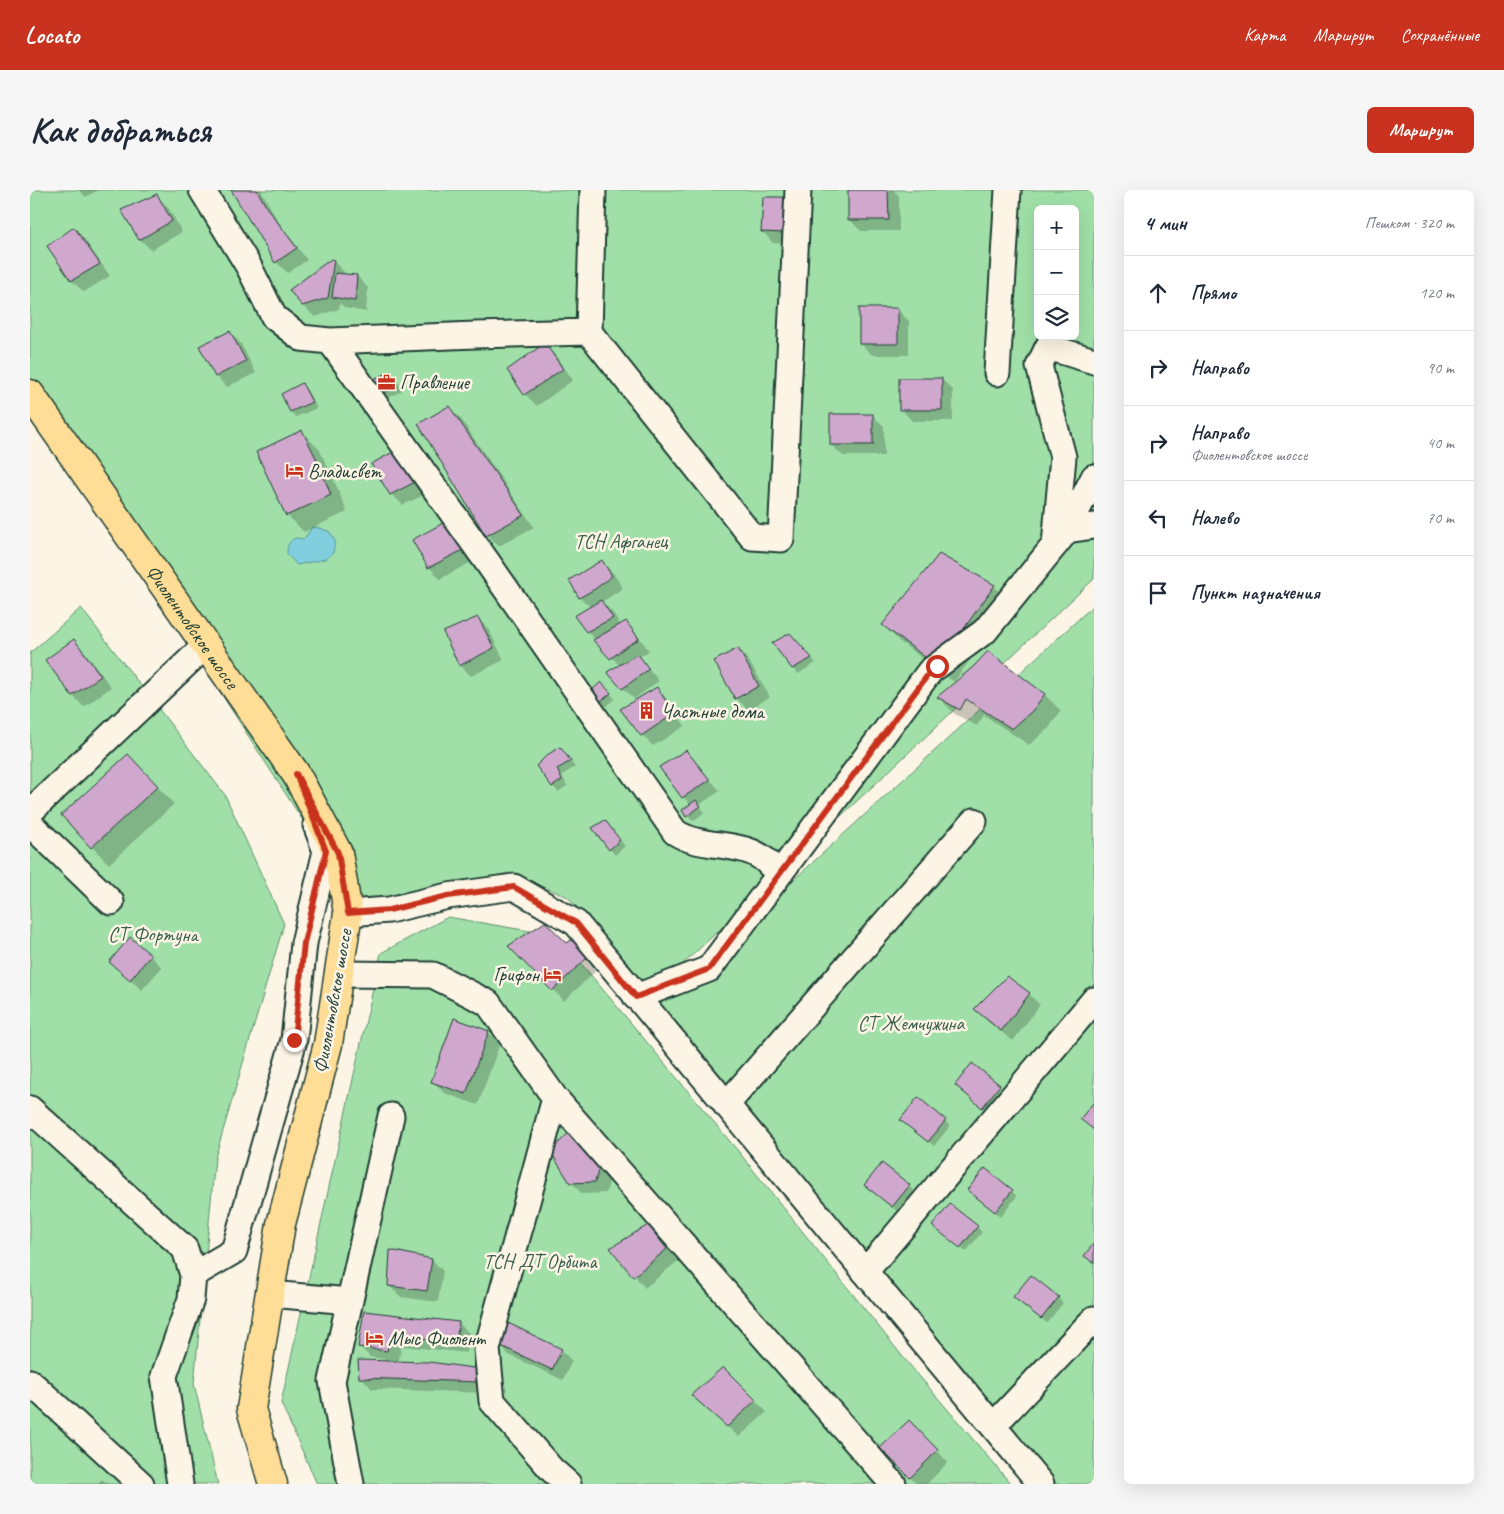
<!DOCTYPE html>
<html lang="ru">
<meta charset="utf-8">
<style>
:root{--surface:#fff;--page:#f6f6f7;--text:#1f2937;--muted:#747a83;--line:#e0e1e3;--accent:#c8321e}
body{margin:0;font-family:Caveat,sans-serif;background:var(--page);color:var(--text)}
.controls{position:absolute;right:15px;top:15px;display:grid;overflow:hidden;border-radius:8px;box-shadow:0 5px 20px #0002}
.controls button{width:45px;height:45px;display:grid;place-items:center;padding:0;border:0;border-bottom:1px solid var(--line);background:var(--surface);color:var(--text);font:25px sans-serif}
.stop{position:absolute;width:15px;height:15px;margin:-11px;border:4px solid #c8321e;border-radius:50%;background:#fff}
.stop.end{background:#c8321e;border-color:#fff;box-shadow:0 1px 5px #0008}
.list{margin:0;padding:0;list-style:none}
h2{display:flex;justify-content:space-between;align-items:center;height:65px;margin:0;padding:0 20px;font-size:21px}
h2 small{font-size:16px;font-weight:400;color:var(--muted)}
.list li{display:grid;grid-template-columns:32px 1fr auto;gap:15px;align-items:center;box-sizing:border-box;height:75px;padding:0 20px;border-top:1px solid var(--line)}
.list b{display:block;font-size:19px;white-space:nowrap}
.list p{margin:0;font-size:16px;white-space:nowrap;color:var(--muted)}
.list em{font-size:16px;font-style:normal;color:var(--muted)}
.icon{flex:none;width:28px;height:28px;fill:none;stroke:currentColor;stroke-width:2;stroke-linecap:round;stroke-linejoin:round}
.map{position:relative;flex:none;width:1064px;height:1294px;overflow:hidden;border-radius:8px}
header{display:flex;align-items:center;gap:30px;box-sizing:border-box;height:70px;padding:0 25px;background:var(--accent);color:#fff}
header strong{font-size:24px}
nav{display:flex;gap:28px;margin-inline-start:auto;font-size:18px}
.intro{display:flex;align-items:center;justify-content:space-between;box-sizing:border-box;height:120px;padding:0 30px}
h1{margin:0;font-size:35px}
.button{padding:12px 22px;border-radius:8px;background:var(--accent);color:#fff;font-size:18px;font-weight:700}
main{display:flex;gap:30px;padding:0 30px}
aside{flex:1;background:var(--surface);border-radius:8px;box-shadow:0 5px 20px #0002}
.map>svg:first-child{display:block}
.green{fill:#a0e0a8;stroke:#608e6e;fill-rule:evenodd}
.water{fill:#81cfde;stroke:#5a959a}
.shadow{fill:#0003}
.building{fill:#d0a7cd;stroke:#1f3d34}
.lines{fill:none;stroke-linecap:round;stroke-linejoin:round}
.minor-casing{stroke:#1f3d34;stroke-width:29}
.major-casing{stroke:#1f3d34;stroke-width:31}
.minor{stroke:#fcf5e5;stroke-width:25}
.major{stroke:#fedd96;stroke-width:28}
.route{stroke:#c8321e;stroke-width:6}
.labels{text-anchor:middle;stroke-width:5;stroke-linejoin:round;paint-order:stroke}
.poi-label{font-size:20px;fill:#1f3d34;stroke:#fcf5e5;text-anchor:start}
.park-label{font-size:20px;fill:#395e4b;stroke:#fcf5e5}
.street-label{font-size:20px;fill:#1f3d34;stroke:#fcf5e5}
</style>
<header>
<strong>Locato</strong>
<nav><a>Карта</a><a>Маршрут</a><a>Сохранённые</a></nav>
</header>
<div class="intro"><h1>Как добраться</h1><a class="button">Маршрут</a></div>
<main>
<div class="map">
<svg width="1064" height="1294" viewBox="0 0 1064 1294">
<rect width="100%" height="100%" fill="#fcf5e5"/>
<filter id="ink" filterUnits="userSpaceOnUse"><feTurbulence type="fractalNoise" baseFrequency=".02" numOctaves="2"/><feDisplacementMap in="SourceGraphic" scale="10" xChannelSelector="R" yChannelSelector="G"/><feConvolveMatrix kernelMatrix="1 2 1 2 8 2 1 2 1" color-interpolation-filters="sRGB"/></filter>
<g filter="url(#ink)">
<path class="green" d="M0 0H1064V389L653 774 613 794 538 707 479 683 326 713 0 207ZM1008 19H1045V146H1008Z
M1064 415V1294H1025L627 815Z
M51 418 195 605 254 734 185 968 164 1194 188 1294H0V463Z
M418 727 528 746 708 961 873 1167 981 1294H287L251 1213 351 763Z"/>
<path class="water" d="M282 337 290 338 300 342 305 351 303 363 295 369 267 375 257 364C257 356 258 352 265 348L274 349Z"/>
<path class="shadow" d="M49 0H68L56 7Z
M203 0H231L248 31 277 70 258 83 246 72Z
M819 0H863L869 6V41H831L819 29Z
M126 6 138 17 152 42 121 60 110 49Z
M734 8 767 54 743 53 732 41Z
M44 39 55 50 80 86 54 102 42 91 19 56Z
M304 71 315 83V85L327 86 338 98 336 122 315 118 310 113 309 119 285 127 273 116Z
M868 120 879 131V165H842L830 153Z
M200 142 211 154 226 183 197 197 186 186Z
M515 155 526 166 543 190 507 216 495 204 479 180Z
M361 183 366 189 372 201 357 208 352 203Z
M911 189 923 200V231H882L871 219Z
M272 195 277 200 287 218 266 227 261 222Z
M419 217 431 229 504 337 469 356 457 345Z
M842 225 854 236V266H813L801 255Z
M272 242 289 259 304 290 317 322 274 342 257 325Z
M367 261 396 304 373 315 361 304Z
M415 333 443 371 410 389 399 377Z
M909 366 964 396 981 413 924 492 870 452 853 435Z
M572 372 583 383 593 398 572 412 583 423 591 436 596 433 607 444 619 461 609 467 629 491 604 509 593 498 590 476 557 441 546 426 561 418 550 407Z
M448 428 459 440 474 470 441 486 430 475Z
M766 450 786 473 768 484 763 479Z
M44 451 55 462 81 497 54 517 43 506 16 470Z
M708 459 719 471 740 507 718 520 706 508Z
M627 498 638 510 655 536 623 556 612 545Z
M577 499 585 509 576 517 564 500Z
M1014 504 1031 521 1019 538 999 555 954 525 947 536 925 524 908 507Z
M530 559 545 577 532 585 537 596 528 602 523 596Z
M656 561 690 601 669 615 675 622 663 631 657 626 661 615 653 607Z
M115 583 144 614 79 674 62 657Z
M575 632 595 656 585 665 564 639Z
M101 749 132 777 112 800 92 783Z
M544 750 569 778 534 811 480 756 537 755Z
M977 788 999 804 1010 815 983 851 957 831 946 819Z
M458 842 470 853 448 915 414 903 403 891Z
M942 875 975 902 958 922 926 895Z
M915 931 920 936 904 956 877 935Z
M541 943 580 989 576 1003 552 1004 541 992Z
M955 980 987 1006 971 1027 944 1005Z
M879 996 884 1001 868 1022 841 1000Z
M618 1036 629 1048 648 1071 615 1098 582 1059Z
M947 1037 952 1042 936 1062 909 1041Z
M402 1070 413 1081 408 1112 371 1107 359 1096Z
M1028 1108 1033 1113 1017 1133 990 1112Z
M335 1122 429 1133 440 1144 437 1163 372 1156 368 1173 450 1180 460 1203 342 1199 331 1187 363 1173 364 1171 340 1167 329 1156Z
M468 1153 531 1160 542 1171 533 1190 479 1165Z
M693 1178 737 1222 709 1247 662 1205Z
M890 1243 918 1272 897 1294H887L852 1258Z
M72 1289 78 1294H68Z"/>
<path class="building" d="M201 0H227L237 18 267 58 245 73Z
M818 0H858L859 30H818Z
M127 4 142 31 109 50 91 20Z
M733 7H757L756 43 731 42Z
M44 37 70 74 41 91 17 56Z
M301 69 304 70 298 108 272 116 259 100Z
M305 83 327 85 325 111 302 107Z
M829 118H868V154H829Z
M200 141 216 171 185 187 169 156Z
M515 153 533 179 494 205 477 180Z
M361 182 368 196 351 204 343 189Z
M869 188H912V220H869Z
M272 193 282 212 260 222 251 204Z
M419 216 494 325 456 346 388 234Z
M800 224H843V255H800Z
M272 240 288 272 301 305 256 326 226 262Z
M367 260 385 292 360 305 341 274Z
M415 332 433 360 398 378 382 350Z
M909 364 965 395 907 476 852 435Z
M572 370 582 386 565 399 549 408 539 390Z
M571 410 583 428 556 442 544 426Z
M448 427 464 458 429 476 413 442Z
M596 431 609 449 594 458 580 469 563 450Z
M760 443 782 468 762 479 742 453Z
M44 449 71 486 42 506 15 470Z
M708 458 729 496 705 509 684 471Z
M958 461 1015 504 1002 521 982 539 936 509 930 520 907 507 943 477Z
M608 464 619 479 592 499 577 482Z
M571 492 581 503 570 512 562 500Z
M627 497 644 524 611 546 590 519Z
M530 557 541 571 527 579 532 590 522 597 506 576 517 565Z
M656 560 680 590 652 608 629 577Z
M98 564 128 596 61 658 31 625Z
M666 610 671 616 656 627 652 620Z
M575 630 590 650 579 660 562 638Z
M515 732 537 753 544 748 559 766 522 801 478 756Z
M100 747 121 765 100 790 79 772Z
M977 786 1000 803 971 841 944 819Z
M424 828 459 841 436 904 401 892Z
M942 873 970 895 952 918 925 895Z
M888 907 916 930 898 952 870 930Z
M1064 912V940L1050 929Z
M541 941 569 977 565 992 540 993 520 961Z
M852 973 880 995 862 1017 834 995Z
M955 978 983 1000 965 1022 937 1000Z
M920 1014 948 1036 930 1058 902 1036Z
M618 1035 637 1059 603 1087 580 1058Z
M1064 1053V1073L1054 1066Z
M360 1060 402 1069 397 1101 358 1096Z
M1001 1085 1029 1107 1011 1129 983 1107Z
M334 1121 429 1132 426 1152 361 1146 357 1161 328 1157Z
M476 1132 532 1159 522 1180 467 1154Z
M328 1170 399 1172 451 1179 449 1192 329 1188Z
M693 1177 726 1210 697 1237 661 1205Z
M879 1230 908 1260 880 1288 850 1258Z"/>
<g class="lines">
<defs>
<path id="minor" d="M172 0 219 77 244 127 271 148 300 151 445 145 559 142 722 347 751 349 768 0
M559 142 563 0
M300 151 458 373 645 642C678 664 725 644 748 686
M967 183 978 0
M1037 340 1064 287
M1025 355 1033 267 1009 176 1018 157 1064 171
M0 622 175 456
M0 634 81 712
M318 723 359 720 418 706 484 697 546 733 1011 1294
M313 784 403 785 458 813 525 908 863 1294
M606 807 679 779 900 481 955 441 1037 340 1064 336
M525 908 457 1159 462 1211 522 1280 538 1294
M696 915 944 631
M0 919 155 1059 163 1085 161 1109 134 1186 150 1294
M835 1082 1064 810
M163 1085 204 1061 264 850 274 753 296 661 286 635
M240 1104 320 1111
M0 1192 111 1294
M963 1236 1064 1129
M321 1294 302 1191 361 926"/>
<g id="major">
<path id="s1" d="M0 204 266 584 308 663 318 723 298 854 251 1034 221 1219 243 1294"/>
</g>
</defs>
<use href="#minor" class="minor-casing"/>
<use href="#major" class="major-casing"/>
<use href="#minor" class="minor"/>
<use href="#major" class="major"/>
</g>
</g>
<g class="lines" filter="url(#ink)">
<path class="route" d="M264 850 274 753 296 661 266 584 308 663 318 723 359 720 418 706 484 697 546 733 606 807 679 779 900 482 907 476"/>
</g>
<defs>
<symbol id="office-bare" viewBox="-9 -9 18 18"><path d="M-6-3h4V-5.5h4V-3h4V5H-6ZM-1-4.5V-3h2v-1.5ZM-6 0V1H6V0Z" fill="#c8321e" stroke="#fcf5e5" stroke-width="2.5" paint-order="stroke"/></symbol>
<symbol id="hotel-bare" viewBox="-9 -9 18 18"><path d="M-6-4.5h1.5V1H6V5H4.5V3h-9V5H-6ZM-4 0a1.8 1.8 0 1 1 3.6 0ZM.5 0V-2.5h3Q6-2.5 6 0Z" fill="#c8321e" stroke="#fcf5e5" stroke-width="2.5" paint-order="stroke"/></symbol>
<symbol id="building-bare" viewBox="-9 -9 18 18"><path d="M-4-6H4V6H1V3H-1V6H-4ZM-2.5-4.3h1.7v1.8h-1.7ZM.8-4.3h1.7v1.8H.8ZM-2.5-1h1.7V.8h-1.7ZM.8-1h1.7V.8H.8Z" fill="#c8321e" stroke="#fcf5e5" stroke-width="2.5" paint-order="stroke"/></symbol>
</defs>
<g fill-rule="evenodd">
<use href="#office-bare" x="344" y="180" width="25" height="25"/>
<use href="#hotel-bare" x="252" y="268" width="25" height="25"/>
<use href="#building-bare" x="604" y="508" width="25" height="25"/>
<use href="#hotel-bare" x="510" y="772" width="25" height="25"/>
<use href="#hotel-bare" x="332" y="1136" width="25" height="25"/>
</g>
<g class="labels">
<g class="poi-label">
<text x="370" y="199">Правление</text>
<text x="278" y="288">Владисвет</text>
<text x="631" y="528">Частные дома</text>
<text x="509" y="791" text-anchor="end">Грифон</text>
<text x="358" y="1155">Мыс Фиолент</text>
</g>
<g class="park-label">
<text x="591" y="358">ТСН Афганец</text>
<text x="123" y="751">СТ Фортуна</text>
<text x="881" y="840">СТ Жемчужина</text>
<text x="510" y="1078">ТСН ДТ Орбита</text>
</g>
<g class="street-label">
<text dy="7" stroke="none"><textPath href="#s1" startOffset="284">Фиолентовское шоссе</textPath></text>
<text transform="translate(302 811) rotate(-80)" y="7">Фиолентовское шоссе</text>
</g>
</g>
</svg>
<div class="controls">
<button>+</button>
<button>−</button>
<button><svg class="icon" aria-label="layers" viewBox="0 0 24 24"><path d="M12 4l9 5-9 5-9-5zM3 14l9 5 9-5"/></svg></button>
</div>
<div class="stop" style="left:907px;top:476px"></div>
<div class="stop end" style="left:264px;top:850px"></div>
</div>
<aside>
<h2>4 мин<small>Пешком · 320 m</small></h2>
<ul class="list">
<li><svg class="icon" aria-label="ahead" viewBox="0 0 24 24"><path d="M12 20V5M6 11l6-6 6 6"/></svg><div><b>Прямо</b></div><em>120 m</em></li>
<li><svg class="icon" aria-label="right" viewBox="0 0 24 24"><path d="M7 20v-9h11M14 6l5 5-5 5"/></svg><div><b>Направо</b></div><em>90 m</em></li>
<li><svg class="icon" aria-label="right" viewBox="0 0 24 24"><path d="M7 20v-9h11M14 6l5 5-5 5"/></svg><div><b>Направо</b><p>Фиолентовское шоссе</p></div><em>40 m</em></li>
<li><svg class="icon" aria-label="left" viewBox="0 0 24 24"><path d="M17 20v-9H6M10 6l-5 5 5 5"/></svg><div><b>Налево</b></div><em>70 m</em></li>
<li><svg class="icon" aria-label="arrive" viewBox="0 0 24 24"><path d="M6 21V4h12l-3 4 3 4H6"/></svg><div><b>Пункт назначения</b></div></li>
</ul>
</aside>
</main>
